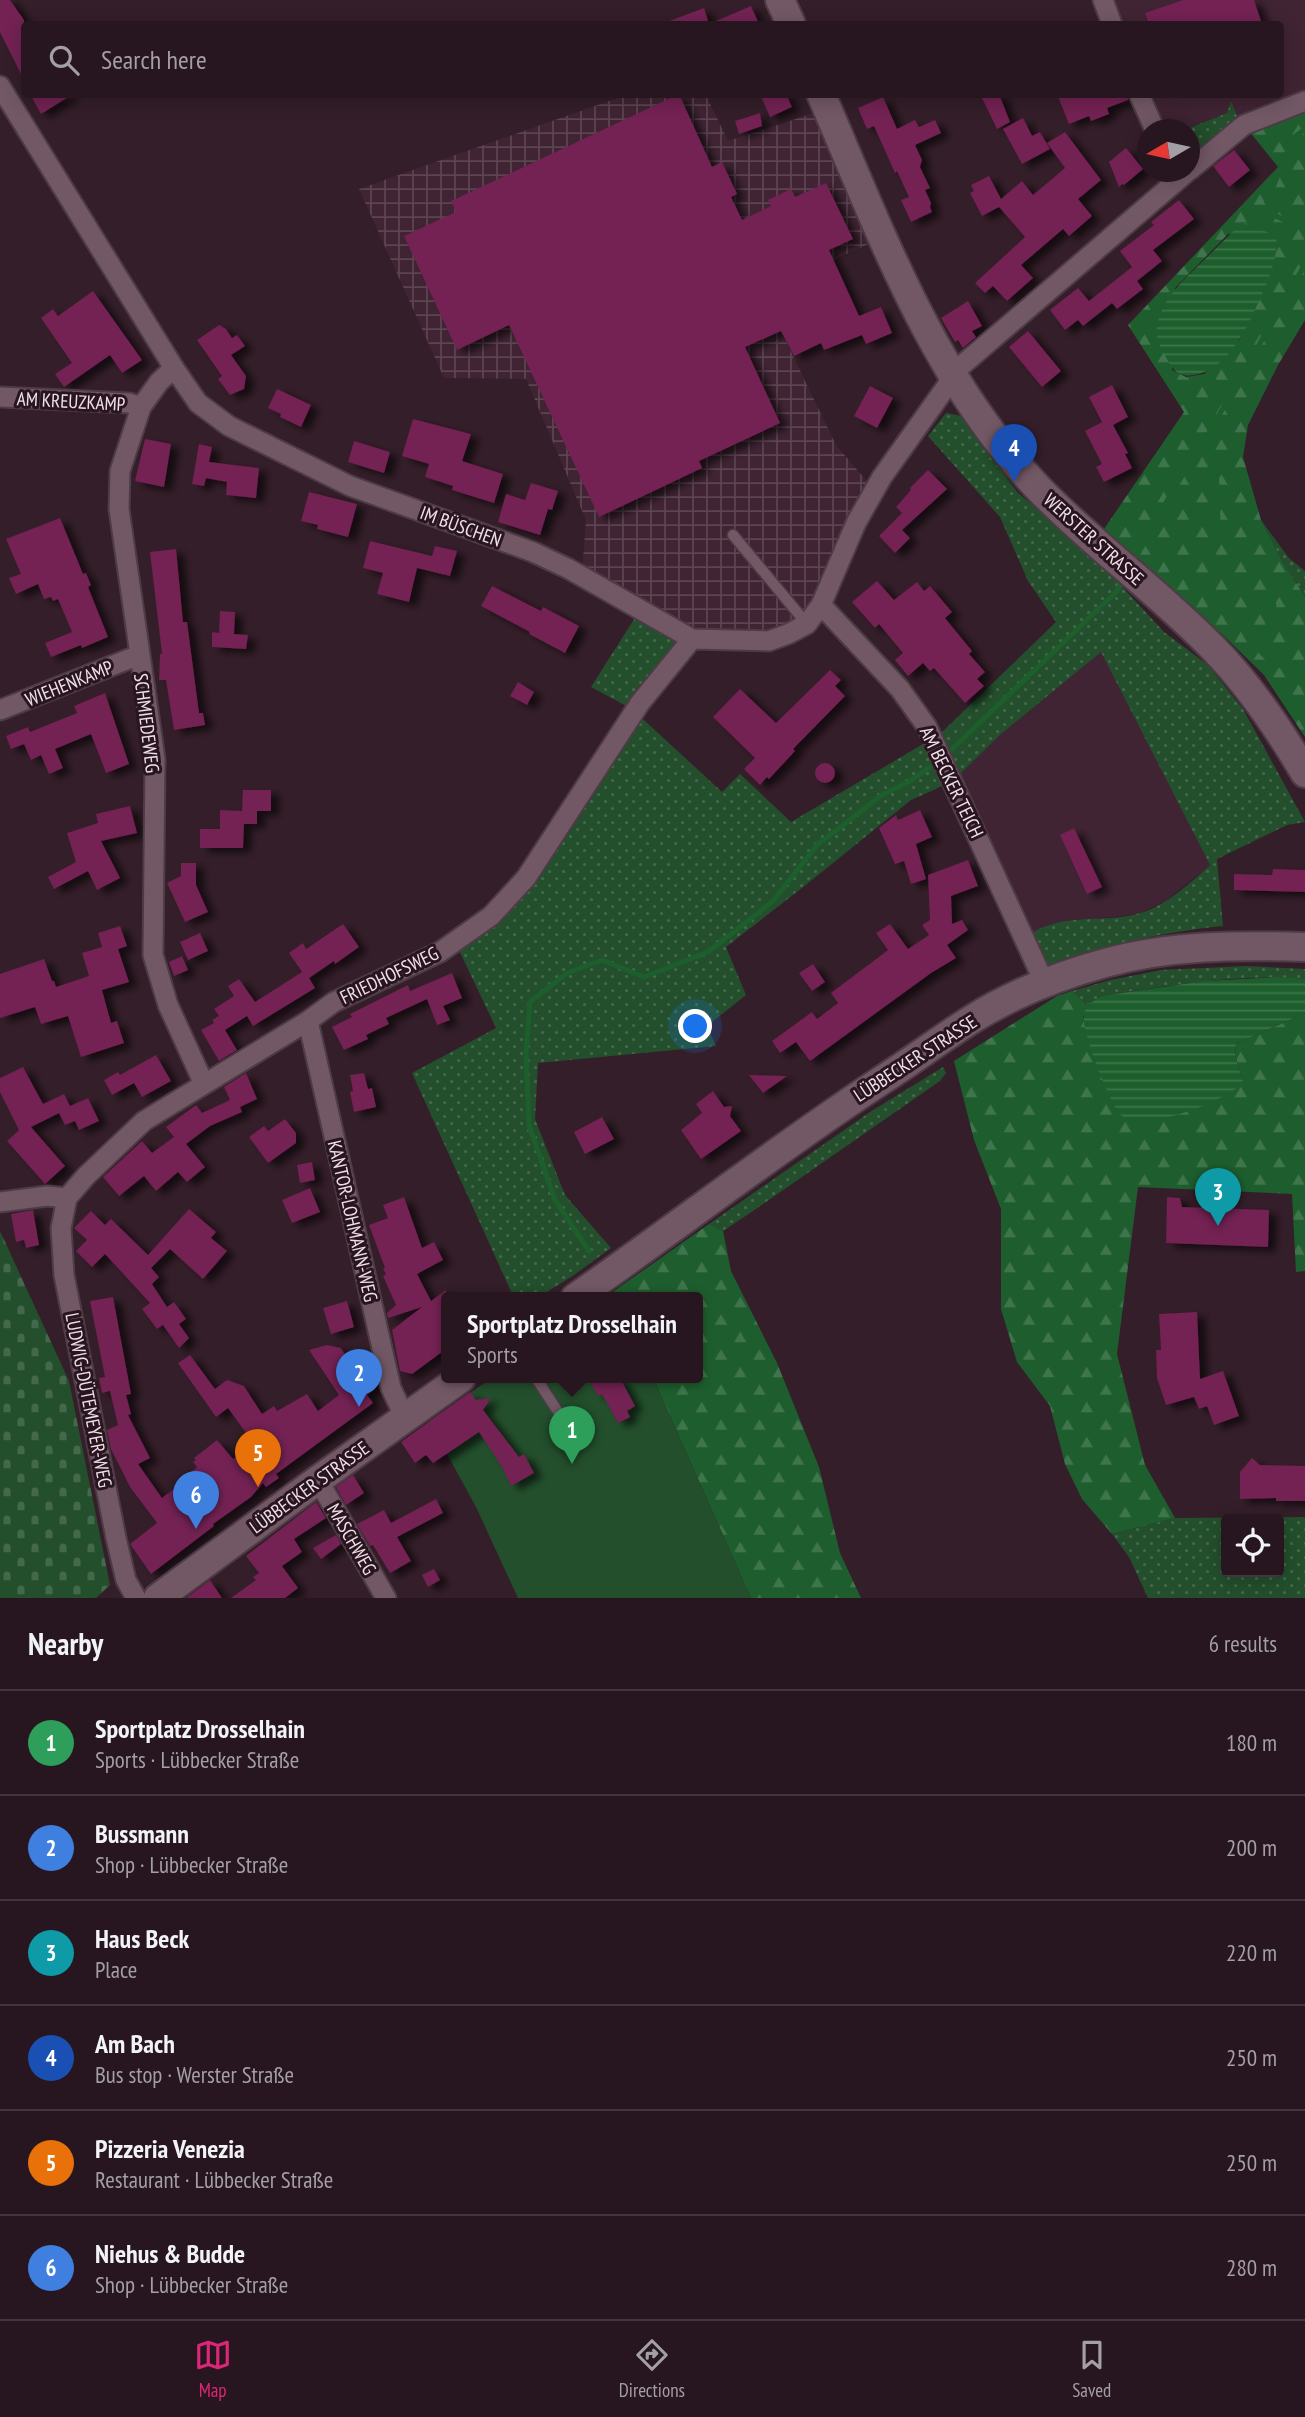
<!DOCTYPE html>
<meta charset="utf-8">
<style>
:root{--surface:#27161f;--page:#2f1f28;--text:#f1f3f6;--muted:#a49fa4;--line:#43353d;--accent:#db2777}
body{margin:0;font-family:"PT Sans Narrow",sans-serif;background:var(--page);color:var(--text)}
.controls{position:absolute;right:21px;bottom:21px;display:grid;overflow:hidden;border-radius:7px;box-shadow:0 4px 18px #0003}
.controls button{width:63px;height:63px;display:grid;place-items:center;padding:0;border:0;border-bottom:2px solid var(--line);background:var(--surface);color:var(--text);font:35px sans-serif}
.compass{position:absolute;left:1137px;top:119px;width:63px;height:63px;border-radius:50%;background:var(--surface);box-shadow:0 4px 18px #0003;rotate:261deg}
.you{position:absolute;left:696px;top:1027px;width:24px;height:24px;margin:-18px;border:5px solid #fff;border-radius:50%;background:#1a73e8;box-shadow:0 0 0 10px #1a73e833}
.badge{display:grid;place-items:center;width:46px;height:46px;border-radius:50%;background:var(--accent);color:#fff;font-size:23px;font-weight:700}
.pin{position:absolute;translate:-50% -58px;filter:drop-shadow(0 2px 4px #0008)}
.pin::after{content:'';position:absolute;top:37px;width:24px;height:21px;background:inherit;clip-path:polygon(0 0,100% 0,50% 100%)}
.popup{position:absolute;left:441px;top:1292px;width:262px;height:91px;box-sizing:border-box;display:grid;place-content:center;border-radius:7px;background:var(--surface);filter:drop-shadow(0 2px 5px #0005);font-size:23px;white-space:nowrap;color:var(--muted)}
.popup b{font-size:26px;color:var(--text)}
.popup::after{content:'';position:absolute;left:50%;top:100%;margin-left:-14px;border:14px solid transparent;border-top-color:var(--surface)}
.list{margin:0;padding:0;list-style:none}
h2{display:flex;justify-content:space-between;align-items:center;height:91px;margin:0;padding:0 28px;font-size:30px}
h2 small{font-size:23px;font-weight:400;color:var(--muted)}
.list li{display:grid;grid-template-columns:46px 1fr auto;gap:21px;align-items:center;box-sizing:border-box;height:105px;padding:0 28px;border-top:2px solid var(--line)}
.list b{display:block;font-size:26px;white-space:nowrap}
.list p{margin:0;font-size:23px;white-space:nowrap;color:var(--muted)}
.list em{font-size:23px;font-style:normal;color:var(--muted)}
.icon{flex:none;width:38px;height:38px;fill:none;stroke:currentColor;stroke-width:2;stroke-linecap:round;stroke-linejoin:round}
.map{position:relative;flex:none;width:1305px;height:1598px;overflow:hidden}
.search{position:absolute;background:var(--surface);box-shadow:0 4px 18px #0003;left:21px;right:21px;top:21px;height:77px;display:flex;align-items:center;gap:18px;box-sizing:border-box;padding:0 24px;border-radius:7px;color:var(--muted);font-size:26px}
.sheet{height:721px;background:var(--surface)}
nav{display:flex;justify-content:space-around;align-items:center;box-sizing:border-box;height:98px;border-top:2px solid var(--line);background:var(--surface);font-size:19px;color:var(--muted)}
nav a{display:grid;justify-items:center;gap:4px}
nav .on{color:var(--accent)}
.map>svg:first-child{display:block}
.built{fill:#402433}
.industrial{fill:url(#industrial-grid)}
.grass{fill:url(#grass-dots);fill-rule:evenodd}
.forest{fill:url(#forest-firs);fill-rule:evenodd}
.cemetery{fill:url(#cemetery-stones)}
.pitch{fill:#234f2c}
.water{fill:url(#water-rules)}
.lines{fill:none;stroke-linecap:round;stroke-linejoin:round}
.stream{stroke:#1d5e2d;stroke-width:5}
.building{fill:#732052;filter:url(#shadow)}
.lane-casing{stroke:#4d3b45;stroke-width:13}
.street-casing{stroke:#4d3b45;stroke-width:23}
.secondary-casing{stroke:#4d3b45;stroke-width:32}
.lane{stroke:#725865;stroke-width:10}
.street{stroke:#725865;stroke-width:19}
.secondary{stroke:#725865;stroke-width:28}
.labels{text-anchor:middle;stroke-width:6;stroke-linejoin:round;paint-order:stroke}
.street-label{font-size:19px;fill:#efe0e7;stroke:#291520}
</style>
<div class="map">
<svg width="1305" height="1598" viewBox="0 0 1305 1598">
<defs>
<pattern id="industrial-grid" width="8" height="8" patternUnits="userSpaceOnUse" patternTransform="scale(1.75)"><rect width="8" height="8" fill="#402433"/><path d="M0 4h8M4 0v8" fill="none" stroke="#5c4451"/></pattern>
<pattern id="grass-dots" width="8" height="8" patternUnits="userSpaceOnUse" patternTransform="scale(1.75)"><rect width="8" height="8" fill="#234f2c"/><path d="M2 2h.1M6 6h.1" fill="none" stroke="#43684b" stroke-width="1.8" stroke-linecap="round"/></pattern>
<pattern id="forest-firs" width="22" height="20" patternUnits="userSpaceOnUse" patternTransform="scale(1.75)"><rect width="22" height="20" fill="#1e5e2e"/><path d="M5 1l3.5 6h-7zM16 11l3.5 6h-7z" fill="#3f754c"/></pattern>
<pattern id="cemetery-stones" width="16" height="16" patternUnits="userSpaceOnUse" patternTransform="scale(1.75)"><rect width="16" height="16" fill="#234f2c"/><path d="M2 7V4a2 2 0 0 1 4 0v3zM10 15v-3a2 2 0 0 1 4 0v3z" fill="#43684b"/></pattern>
<pattern id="water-rules" width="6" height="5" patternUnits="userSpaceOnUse" patternTransform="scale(1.75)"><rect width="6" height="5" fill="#1d5e2d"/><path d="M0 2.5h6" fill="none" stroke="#3e754b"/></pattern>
<filter id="shadow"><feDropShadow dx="8" dy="4.5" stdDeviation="3.5" flood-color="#0009"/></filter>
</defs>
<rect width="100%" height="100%" fill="#341e29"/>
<path class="built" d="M1110 0H1305V99L1190 158 1237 117 1231 102 1227 113 1184 129H1166L1153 95 1280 94V24H1125L1134 21 1119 24Z
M1101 651 1210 865 1167 900 1139 914 1055 923 1030 934 958 776 1001 734Z"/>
<path class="industrial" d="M626 95H706L728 141 829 108 884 237 809 271 782 333 836 445 876 492 811 628 688 640 582 572 586 520 526 379 444 378 359 189Z"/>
<path class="grass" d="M1231 101 1237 116 1190 158V130H1184L1227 113Z
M946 413 962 416 1018 493 1088 550 1164 632 1208 665 1243 709 1305 822 1287 825 1217 859 1223 926C1157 933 1108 944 1046 967L1030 934C1062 913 1102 923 1137 914 1165 907 1189 884 1210 865L1101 652 1001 734 958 776 936 789 911 800 807 884 726 947 746 995 707 1026 716 1046 538 1063 535 1119 565 1195 611 1248 574 1275 537 1298H514L412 1073 496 1028 458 948 476 936 632 709 591 687 638 613 688 640 632 709 722 792 740 774 791 822 940 734 1056 622 1028 581 1000 517 928 436Z
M1261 520 1289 558 1305 571V597L1282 561Z
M1246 966 1305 969V979C1236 973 1168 986 1101 996L1087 1005 1072 991 1110 980 1161 970Z
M943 1067 946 1073 940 1081 753 1211 723 1231 709 1224 870 1112Z
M1305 1517V1598H1148L1129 1557 1112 1534 1175 1518ZM1226 1519H1279V1572H1226Z"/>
<path class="forest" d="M1305 102V320L1278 365 1248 425 1243 457 1261 520 1282 561 1305 597V737L1264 675 1222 634 1104 529 1184 412 1128 325 1278 167 1241 121ZM1229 233 1264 289 1240 339 1204 374 1186 377 1172 370 1175 288Z
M1072 991 1087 1005 1083 1018 1243 1081 1235 1055 1236 1044 1305 1013V1271L1296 1272 1292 1194 1138 1187 1117 1354 1145 1465 1175 1518 1112 1534 1082 1499 1065 1464 1050 1406 1017 1362 1001 1309V1209L974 1140 954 1061 1057 996Z
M709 1224 723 1231 731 1271 777 1363 819 1467 840 1553 861 1598H751L653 1378H698V1298H617L614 1291Z"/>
<path class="cemetery" d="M0 1231 69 1381 110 1585 96 1598H0Z"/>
<path class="pitch" d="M492 1378H653L751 1598H518L476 1507 429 1421Z"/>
<path class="water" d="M1245 223 1276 236C1279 261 1264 289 1254 312 1242 337 1224 370 1194 375 1179 378 1172 370 1166 357 1161 349 1155 337 1157 327 1162 297 1185 279 1205 259 1219 246 1229 233 1245 223Z
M1280 977 1305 979V1013L1236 1044 1235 1055 1243 1081C1234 1099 1148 1129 1130 1120 1127 1119 1123 1117 1121 1115 1110 1103 1084 1037 1084 1020 1083 1015 1085 1010 1087 1005L1101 996 1204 981Z"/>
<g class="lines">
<path class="stream" d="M1305 129 1293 138 1267 202 1276 216 1305 230
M1305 264 1206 438 1216 460 1218 523 1229 540 1267 581 1274 606 1260 651 1270 661 1305 676
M1133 563 1172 492 1206 438
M946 755 1116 592 1125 578
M589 1251 555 1200 529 1125 526 1053 530 1002 567 973 602 960 644 977 708 952 773 901 817 845 882 795 912 780 938 761"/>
</g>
<path class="building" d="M0 0H10L24 20V80L0 32Z
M1183 0H1254L1262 24H1149L1145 13Z
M751 6 759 24H664V23L704 8 709 24Z
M30 94H73L41 114Z
M679 94 712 167 722 162 737 194 731 197 742 220 771 206 768 200 791 189 795 197 826 183 853 239 829 250 859 316 881 307 892 333 866 344 862 335 824 350 821 343 794 356 781 331 745 347 780 423 699 461 702 468 599 517 509 325 457 350 404 236 456 212 451 201Z
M760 94H786L792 107 770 117Z
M980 94H999L1010 122 997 129Z
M1057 94H1127L1128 100 1107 108 1109 114 1091 121 1089 116 1069 124Z
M883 97 897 129 915 120 919 127 935 120 941 133 915 145 922 160 920 167 930 188 925 190 931 203 930 207 932 212 911 222 901 200 909 197 897 171 895 173 874 126 867 129 858 108Z
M760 113 762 126 739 134 735 121Z
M1023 118 1032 136 1040 132 1050 149 1022 164 1003 129Z
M1065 132 1101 180 1078 199 1092 216 1069 236 1063 229 1021 265 1033 278 1007 301 993 286 985 293 975 283 1025 237 999 207 982 216 970 193 974 191 971 185 989 176 1001 199 1022 181 1033 195 1065 168 1047 143Z
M1126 148 1143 169 1124 185 1122 184 1119 187 1109 162Z
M1234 150 1250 170 1229 187 1213 166Z
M1179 200 1194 219 1153 250 1162 261 1137 281 1143 289 1117 309 1112 303 1083 326 1078 320 1065 330 1050 310 1078 288 1089 301 1132 267 1120 251 1154 225 1151 222Z
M93 291 142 360 122 373 110 355 64 387 55 374 72 363 41 318 53 309 58 316Z
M968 301 982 326 972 331 976 337 963 348 958 340 955 342 941 318Z
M219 325 226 329 232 338 237 335 245 346 231 355 246 376 244 389 230 395 218 379 222 376 197 340Z
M1028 331 1061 371 1042 387 1009 347Z
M1112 385 1128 417 1113 425 1128 453 1125 454 1132 468 1104 482 1096 467 1102 464 1085 431 1102 422 1089 397Z
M870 386 893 398 877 428 854 416Z
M277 389 311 405 301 427 280 417 281 414 268 408Z
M413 419 471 434 462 461 503 474 494 503 452 490 453 486 425 477 429 464 402 456Z
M145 439 171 444 164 487 135 481Z
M354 441 390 452 384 473 348 462Z
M199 444 212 447 209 462 259 468 256 498 226 495 227 482 206 478 204 486 192 484Z
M928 470 947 489 902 530 910 538 895 553 879 536 902 513 896 507 911 490 910 488Z
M531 483 558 491 552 510 548 509 540 535 498 522 506 494 525 500Z
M309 492 357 504 348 537 317 529 318 525 301 521Z
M60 518 83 574 86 573 91 585 88 587 108 637 82 648 81 645 51 657 45 643 72 632 58 599 53 601 51 597 44 599 38 584 16 594 9 578 21 574 6 539Z
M370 541 432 556 435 546 457 551 450 576 417 568 409 602 377 594 383 573 363 568Z
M176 549 183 622H187L199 713H203L205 725 174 730 166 680H159L160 654H162L150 552Z
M877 581 894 600 917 582 924 591 930 586 952 612 945 618 972 651 969 654 985 672 977 679 984 686 965 703 934 668 930 671 923 663 908 676 895 660 903 653 879 624 875 628 852 602Z
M492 586 541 611 543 607 579 626 565 653 529 634 530 632 481 606Z
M220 611 235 612 234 634 248 635 246 649 212 647V632L219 633Z
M830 670 841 680 835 686 845 696 793 749 795 751 769 779 767 777 760 785 744 769 755 758 713 717 740 689 776 723Z
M518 682 534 692 527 705 510 696Z
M105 693 129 764 106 773 91 734 55 749 63 768 49 774 41 755 31 760 24 744 11 749 6 736 28 727 30 732 77 713 74 706Z
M815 773a10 10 0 1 1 20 0a10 10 0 1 1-20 0Z
M243 790H271V811H257V824H244L243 848H200V829H220V810L242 811Z
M130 806 137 833 101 841 120 878 97 890 88 871 54 889 48 877 76 862 67 833 98 823 96 814Z
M920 810 932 837 916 844 926 879 911 884 904 861 895 864 879 828 896 815 898 820Z
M1074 828 1102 887 1087 894 1060 835Z
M968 860 978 886 951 896 952 924 962 920 968 930 947 945 956 958 931 973 810 1061 796 1042 780 1053 772 1041 812 1012 817 1019 838 1003 831 993 888 950 876 933 890 924 908 949 929 935 922 925 930 920 928 875Z
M181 863H196V885L208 912 185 922 167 883 181 876Z
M1273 869 1305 870V892L1234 890V874L1272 875Z
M343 924 359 947 335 964 334 961 309 978 315 988 253 1026 247 1016 225 1030 237 1050 219 1061 201 1030 214 1023 212 1020 219 1016 214 1009 234 996 228 986 239 979 255 1002 302 972 289 953 303 943 306 949Z
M120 926 127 946 118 949 129 982 102 990 111 1023 117 1021 124 1043 81 1057 68 1016 41 1024 35 1007 0 1018V974L44 959 52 981H54L56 987 89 976 82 953 102 947 98 933Z
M200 933 208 951 188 960 180 942Z
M182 956 188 970 174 976 169 962Z
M813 964 825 982 812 991 799 973Z
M452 973 462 998 443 1006 450 1020 437 1025 427 999 386 1018 389 1024 366 1035 368 1039 344 1050 332 1027 352 1017 350 1014 408 985 410 991Z
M156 1055 171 1081 142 1097 134 1083 112 1095 104 1080 118 1072 120 1075Z
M23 1067 43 1104 64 1094 70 1106 88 1098 99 1121 79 1130 75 1121 65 1125 59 1113 31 1127 65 1166 45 1184 7 1141 19 1130 0 1092V1078Z
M246 1073 257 1099 240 1107 242 1112 210 1126 186 1144 205 1167 187 1182 178 1172 156 1191 144 1176 119 1196 103 1177 142 1141 152 1153 174 1137 166 1127 196 1105 202 1113 230 1100 224 1087Z
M364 1073 368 1089 372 1088 376 1107 354 1112 350 1092 353 1091 350 1075Z
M749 1075 787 1076 763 1093Z
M713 1091 724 1107 732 1106 730 1116 741 1131 701 1159 681 1130 702 1113 696 1104Z
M602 1117 614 1139 585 1154 574 1132Z
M285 1119 296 1133V1143L268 1163 249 1137 264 1126 268 1131Z
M312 1162 315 1180 300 1183 297 1165Z
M310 1188 320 1212 292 1223 282 1200Z
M404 1197 422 1248 434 1242 443 1260 417 1274 431 1301 446 1290V1349L412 1374 400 1371 392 1330 422 1307 388 1318 387 1313 396 1305 383 1276 386 1274 383 1269 385 1268 369 1225 388 1218 383 1205Z
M1167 1197 1180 1198 1182 1207 1269 1210 1268 1247 1166 1243Z
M189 1209 216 1232 211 1238 227 1251 203 1279 170 1249 151 1268 159 1277 152 1284 167 1307 174 1302 186 1319 179 1324 189 1338 179 1348 163 1325 157 1329 142 1309 150 1303 105 1254 92 1267 76 1251 87 1240 74 1228 91 1211 105 1225 111 1219 148 1255Z
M33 1210 39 1245 26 1248 24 1240 16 1242 11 1214Z
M113 1297 131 1394 126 1395 131 1414 128 1415 150 1458 138 1464 162 1498 192 1475 191 1472 197 1467 193 1462 196 1460 194 1458 217 1440 233 1459 254 1444 228 1408 216 1417 192 1383 178 1363 190 1355 215 1389 227 1380 244 1386 262 1414 274 1406 277 1411 307 1394 318 1411 339 1395 309 1350 327 1345 341 1348 349 1361 361 1353 368 1354 375 1389 367 1395 373 1403 276 1474 279 1478 266 1487 263 1483 251 1497 213 1524 214 1526 151 1574 130 1544 157 1523 130 1487 111 1449 107 1430 118 1425 110 1391 102 1393 99 1378 105 1377 90 1301Z
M347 1301 354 1327 331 1334 323 1308Z
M1197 1312 1200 1379 1223 1371 1239 1416 1214 1425 1207 1406 1199 1409 1194 1397 1166 1405 1157 1378 1156 1350H1161L1159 1314Z
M588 1378H620L635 1406 627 1411 630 1417 618 1423 602 1394 598 1396Z
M470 1392 476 1400 491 1398 483 1410 519 1457 524 1454 534 1473 511 1486 502 1467 479 1432 433 1463 426 1455 415 1463 401 1442Z
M1252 1458 1260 1465 1305 1466V1501H1276V1498L1240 1499V1472Z
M353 1475 364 1493 346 1505 336 1487Z
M436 1499 443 1513 397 1537 411 1561 390 1573 373 1545 370 1546 357 1524 384 1510 391 1523Z
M316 1502 326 1518 294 1539 302 1552 282 1566 298 1588 285 1598H231L256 1580 253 1577 259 1573 246 1556Z
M336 1535 341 1544 321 1559 313 1548Z
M434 1569 440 1580 428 1587 422 1575Z
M210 1580 222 1598H186Z"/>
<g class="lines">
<defs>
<path id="lane" d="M733 535 807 624
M536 1378 564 1421"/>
<path id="street" d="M1103 0 1112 24
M0 86 174 368 198 403 229 426 350 486 533 552 569 569 692 639 769 641 788 634 807 624 821 605 856 523 882 477 961 366 1187 172
M1139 94 1155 130
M1190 170 1244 125 1305 101
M174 368 159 382 141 407 120 471 119 509 155 759 153 955 168 1005 204 1084
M0 397 129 403 141 407
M821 605 900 689 927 727 1045 984
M0 710 139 655
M308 1021 391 1388 405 1418
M67 1198 61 1228 64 1275 116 1538 126 1580 136 1598
M0 1202 47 1196 67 1198 86 1176 144 1121 308 1021 334 1002 440 952 491 916 526 878 640 703 692 639
M318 1480 386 1598"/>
<path id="secondary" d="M780 0 791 24
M821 94C880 231 933 378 1038 488 1093 545 1159 592 1214 649 1250 686 1279 729 1305 773
M575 1298C678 1226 777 1149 882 1080 913 1060 942 1038 974 1018 1013 994 1061 975 1105 963 1170 945 1238 945 1305 947
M158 1598 318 1480 461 1378"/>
</defs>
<use href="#lane" class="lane-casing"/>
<use href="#street" class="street-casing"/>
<use href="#secondary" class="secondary-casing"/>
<use href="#lane" class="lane"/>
<use href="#street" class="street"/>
<use href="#secondary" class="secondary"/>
</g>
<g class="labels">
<g class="street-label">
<text transform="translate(71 401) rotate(3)" y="7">AM KREUZKAMP</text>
<text transform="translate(461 526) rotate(20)" y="7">IM BÜSCHEN</text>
<text transform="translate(1094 539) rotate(42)" y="7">WERSTER STRASSE</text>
<text transform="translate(69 683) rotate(-22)" y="7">WIEHENKAMP</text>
<text transform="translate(147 723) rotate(83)" y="7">SCHMIEDEWEG</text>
<text transform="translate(952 782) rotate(64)" y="7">AM BECKER TEICH</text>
<text transform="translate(389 975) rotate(-26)" y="7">FRIEDHOFSWEG</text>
<text transform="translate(915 1058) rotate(-33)" y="7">LÜBBECKER STRASSE</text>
<text transform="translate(353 1221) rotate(77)" y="7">KANTOR-LOHMANN-WEG</text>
<text transform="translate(89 1400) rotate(79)" y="7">LUDWIG-DÜTEMEYER-WEG</text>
<text transform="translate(309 1487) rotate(-36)" y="7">LÜBBECKER STRASSE</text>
<text transform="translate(352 1539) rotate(60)" y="7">MASCHWEG</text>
</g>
</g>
</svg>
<div class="controls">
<button><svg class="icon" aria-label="locate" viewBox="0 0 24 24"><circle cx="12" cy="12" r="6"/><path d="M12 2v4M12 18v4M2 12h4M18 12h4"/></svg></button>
</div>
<svg class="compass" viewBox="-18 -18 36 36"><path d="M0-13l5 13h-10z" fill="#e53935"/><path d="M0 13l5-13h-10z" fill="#a49fa4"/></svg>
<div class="you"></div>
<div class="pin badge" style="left:572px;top:1464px;background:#2e9e5b">1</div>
<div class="popup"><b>Sportplatz Drosselhain</b>Sports</div>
<div class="pin badge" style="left:359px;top:1407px;background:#3f7fe0">2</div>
<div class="pin badge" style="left:1218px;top:1226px;background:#0f9aa8">3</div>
<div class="pin badge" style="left:1014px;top:482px;background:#1a4fb4">4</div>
<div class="pin badge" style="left:258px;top:1487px;background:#e8710a">5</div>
<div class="pin badge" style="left:196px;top:1529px;background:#3f7fe0">6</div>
<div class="search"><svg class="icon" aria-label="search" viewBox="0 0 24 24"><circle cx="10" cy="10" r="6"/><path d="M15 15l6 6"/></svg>Search here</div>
</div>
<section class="sheet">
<h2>Nearby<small>6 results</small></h2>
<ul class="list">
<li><span class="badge" style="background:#2e9e5b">1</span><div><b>Sportplatz Drosselhain</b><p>Sports · Lübbecker Straße</p></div><em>180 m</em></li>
<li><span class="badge" style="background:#3f7fe0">2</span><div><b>Bussmann</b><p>Shop · Lübbecker Straße</p></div><em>200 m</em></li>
<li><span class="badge" style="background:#0f9aa8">3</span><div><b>Haus Beck</b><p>Place</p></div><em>220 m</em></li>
<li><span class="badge" style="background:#1a4fb4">4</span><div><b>Am Bach</b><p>Bus stop · Werster Straße</p></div><em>250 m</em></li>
<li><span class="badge" style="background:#e8710a">5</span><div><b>Pizzeria Venezia</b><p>Restaurant · Lübbecker Straße</p></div><em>250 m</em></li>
<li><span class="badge" style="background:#3f7fe0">6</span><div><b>Niehus &amp; Budde</b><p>Shop · Lübbecker Straße</p></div><em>280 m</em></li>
</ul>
</section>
<nav>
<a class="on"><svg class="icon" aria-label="map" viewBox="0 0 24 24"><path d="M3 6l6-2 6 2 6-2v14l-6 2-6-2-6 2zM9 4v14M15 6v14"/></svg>Map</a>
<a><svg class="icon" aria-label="directions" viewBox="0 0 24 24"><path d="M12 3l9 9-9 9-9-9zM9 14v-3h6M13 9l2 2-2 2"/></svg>Directions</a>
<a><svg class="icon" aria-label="saved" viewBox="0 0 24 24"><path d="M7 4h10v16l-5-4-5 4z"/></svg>Saved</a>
</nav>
